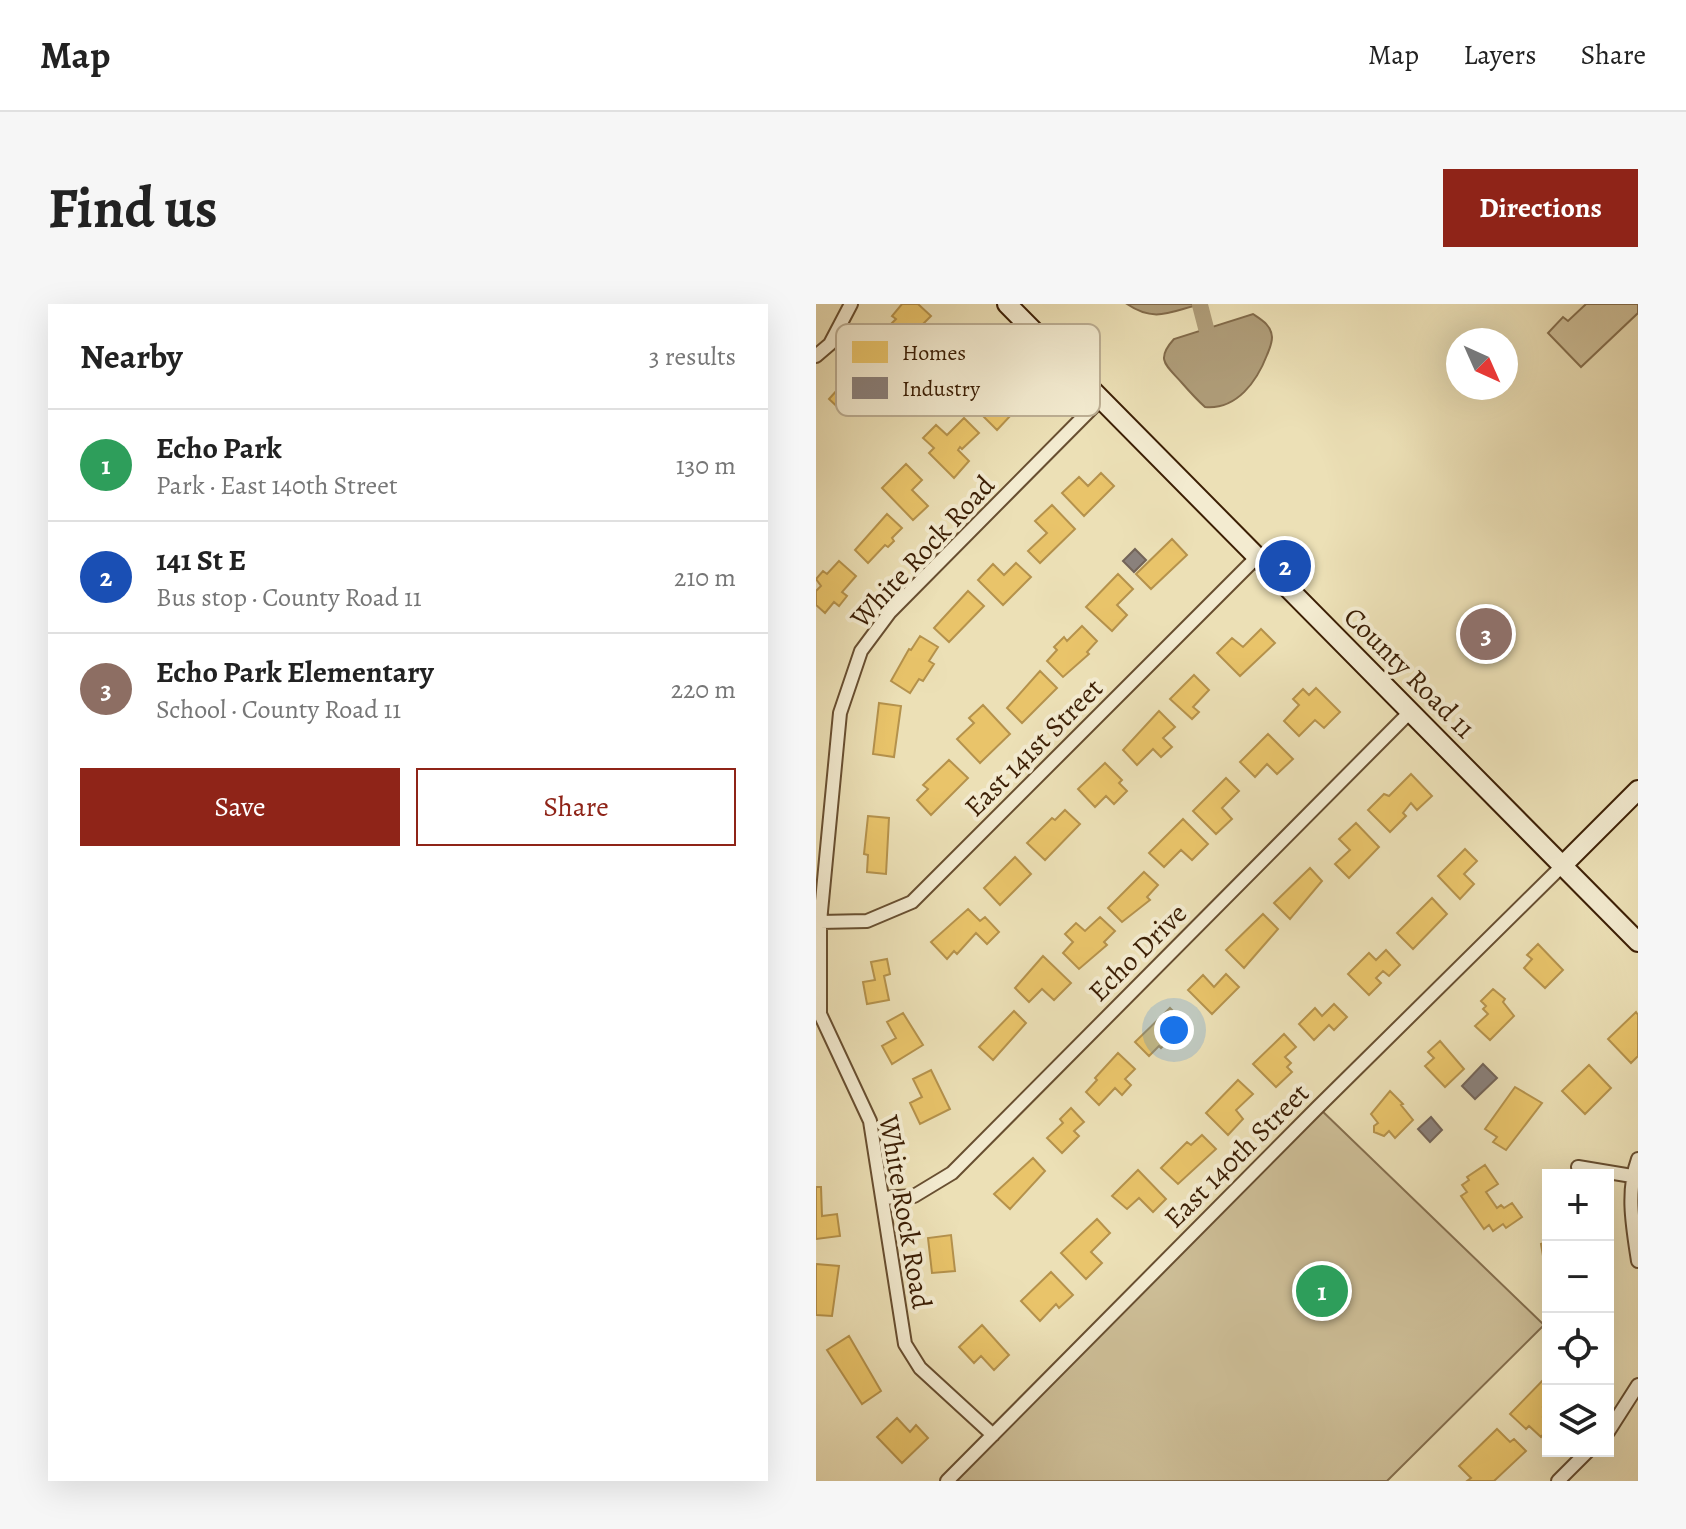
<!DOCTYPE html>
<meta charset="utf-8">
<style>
:root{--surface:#fff;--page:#f6f6f6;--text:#222;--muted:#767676;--line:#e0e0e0;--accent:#8f2418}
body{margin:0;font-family:Alegreya,serif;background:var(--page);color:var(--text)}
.controls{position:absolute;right:24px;bottom:24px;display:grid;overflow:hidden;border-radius:0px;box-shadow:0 8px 32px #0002}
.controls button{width:72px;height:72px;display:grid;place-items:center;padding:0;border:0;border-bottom:2px solid var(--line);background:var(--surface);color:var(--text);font:40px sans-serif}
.compass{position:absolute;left:630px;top:24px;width:72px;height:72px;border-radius:50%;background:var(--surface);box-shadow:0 8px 32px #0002;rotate:135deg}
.you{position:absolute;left:358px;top:726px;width:28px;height:28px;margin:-20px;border:6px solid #fff;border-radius:50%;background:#1a73e8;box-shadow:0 0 0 12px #1a73e833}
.badge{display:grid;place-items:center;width:52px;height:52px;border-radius:50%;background:var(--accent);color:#fff;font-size:26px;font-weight:700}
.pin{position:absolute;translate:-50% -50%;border:4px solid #fff;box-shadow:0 2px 8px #0006}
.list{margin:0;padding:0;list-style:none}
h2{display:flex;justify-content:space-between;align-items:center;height:104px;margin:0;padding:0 32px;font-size:34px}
h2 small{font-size:26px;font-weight:400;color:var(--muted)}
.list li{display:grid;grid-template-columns:52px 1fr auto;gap:24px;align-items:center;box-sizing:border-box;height:112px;padding:0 32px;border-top:2px solid var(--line)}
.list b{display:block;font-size:30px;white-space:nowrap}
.list p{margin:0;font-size:26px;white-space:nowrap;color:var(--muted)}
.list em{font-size:26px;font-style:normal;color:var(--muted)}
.actions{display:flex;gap:16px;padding:24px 32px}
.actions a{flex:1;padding:18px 0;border:2px solid var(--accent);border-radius:0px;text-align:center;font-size:28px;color:var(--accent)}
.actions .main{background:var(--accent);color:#fff}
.icon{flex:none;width:44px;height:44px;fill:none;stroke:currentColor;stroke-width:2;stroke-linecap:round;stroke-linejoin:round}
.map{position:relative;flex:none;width:822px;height:1177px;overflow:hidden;border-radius:0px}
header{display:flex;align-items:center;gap:48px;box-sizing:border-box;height:112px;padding:0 40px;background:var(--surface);border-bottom:2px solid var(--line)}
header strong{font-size:38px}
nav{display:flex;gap:44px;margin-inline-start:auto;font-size:28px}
.intro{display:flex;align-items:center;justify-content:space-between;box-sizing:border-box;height:192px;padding:0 48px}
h1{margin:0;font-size:56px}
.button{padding:20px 36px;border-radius:0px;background:var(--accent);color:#fff;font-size:28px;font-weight:700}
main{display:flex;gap:48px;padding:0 48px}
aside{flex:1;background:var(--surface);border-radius:0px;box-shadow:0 8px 32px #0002}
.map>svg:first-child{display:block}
.green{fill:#cebf98;stroke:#856f4e;stroke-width:2}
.water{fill:#b09e7a;stroke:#826b4b;stroke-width:2}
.homes{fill:#e9c46a;stroke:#b5924c;stroke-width:2}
.industry{fill:#8a817c;stroke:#736458;stroke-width:2}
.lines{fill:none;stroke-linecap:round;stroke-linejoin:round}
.canal{stroke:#b09e7a;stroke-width:16}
.street-casing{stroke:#684f31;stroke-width:16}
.secondary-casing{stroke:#3c1f05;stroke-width:22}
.street{stroke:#f3ebd0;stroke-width:12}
.secondary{stroke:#f3ebd0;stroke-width:18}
.labels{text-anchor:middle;stroke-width:8;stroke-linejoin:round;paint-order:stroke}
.street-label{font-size:28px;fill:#3c1f05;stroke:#f3ebd0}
.key{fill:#f3ebd0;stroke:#bcae93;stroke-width:2}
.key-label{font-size:22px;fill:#3c1f05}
</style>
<header>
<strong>Map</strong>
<nav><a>Map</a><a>Layers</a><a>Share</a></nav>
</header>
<div class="intro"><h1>Find us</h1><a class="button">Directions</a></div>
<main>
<aside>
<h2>Nearby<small>3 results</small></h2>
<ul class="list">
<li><span class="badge" style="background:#2e9e5b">1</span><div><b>Echo Park</b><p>Park · East 140th Street</p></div><em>130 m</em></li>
<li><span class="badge" style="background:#1a4fb4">2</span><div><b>141 St E</b><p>Bus stop · County Road 11</p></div><em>210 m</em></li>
<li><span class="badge" style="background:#8d6e63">3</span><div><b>Echo Park Elementary</b><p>School · County Road 11</p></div><em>220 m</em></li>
</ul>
<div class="actions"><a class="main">Save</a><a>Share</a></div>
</aside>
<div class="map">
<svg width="822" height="1177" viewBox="0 0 822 1177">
<rect width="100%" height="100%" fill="#ece0b6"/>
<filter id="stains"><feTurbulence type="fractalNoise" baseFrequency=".0025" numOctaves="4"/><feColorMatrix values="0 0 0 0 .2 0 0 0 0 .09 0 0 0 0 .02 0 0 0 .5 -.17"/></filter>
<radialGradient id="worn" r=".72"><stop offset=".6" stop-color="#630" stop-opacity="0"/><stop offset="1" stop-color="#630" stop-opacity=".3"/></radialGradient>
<path class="green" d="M770 0H822V9L765 63 732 29 747 13 752 17Z
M502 803 728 1021 571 1177H131Z"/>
<path class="water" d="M311 0H386C357 6 340 20 311 0Z
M437 10C446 16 455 21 456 33 456 40 453 46 451 51 441 77 421 106 389 103 380 95 373 87 366 79 350 61 339 56 358 35Z"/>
<path class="homes" d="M86 0H102L115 12 85 42 68 27 80 15 76 12Z
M41 64 59 80 30 111 13 95Z
M190 77 204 91 191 105 196 110 181 126 159 104Z
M148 114 163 129 146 145 144 143 142 146 153 157 138 174 113 149 118 144 107 134 120 121 131 131Z
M90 160 106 176 96 186 112 202 97 216 66 184Z
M285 169 298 182 268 212 246 189 263 173 272 182Z
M236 201 259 225 224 259 212 247 231 229 219 217Z
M71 210 86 224 76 234 78 237 72 243 69 241 52 259 39 246Z
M356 235 371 251 335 285 320 270Z
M23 257 40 272 26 288 31 292 23 302 18 298 9 309 0 301V287L5 282 0 275 7 267 11 270Z
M200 259 215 273 187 301 162 276 177 260 188 271Z
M302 270 317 285 301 301 311 311 296 327 270 303Z
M152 287 168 302 133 338 118 324Z
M266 322 281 337 271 348 273 350 247 373 231 357 241 346 238 343 248 333 251 337Z
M445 325 459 339 424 372 401 349 416 334 427 343Z
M104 332 122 343 113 357 118 360 107 377 103 375 94 389 75 377 93 345 95 346Z
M224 367 241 384 206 419 191 404Z
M378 371 393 386 377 403 383 408 376 415 354 395Z
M500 384 524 408 508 424 499 416 483 432 468 417 483 401 477 395 487 385 493 391Z
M63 399 85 402 78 453 57 450Z
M167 401 194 430 164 459 141 435 158 419 153 414Z
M343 407 359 423 347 434 356 443 345 453 337 445 321 461 307 446Z
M452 430 477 455 461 470 451 460 439 473 424 458Z
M133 456 152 474 115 511 101 496 112 485 107 481Z
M289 459 306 476 303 479 311 487 298 500 290 492 279 503 262 485Z
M595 470 616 492 601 506 595 499 587 509 590 512 574 528 552 506 568 490 573 492Z
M410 474 423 487 406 504 416 515 400 530 377 507Z
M249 506 264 520 229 556 211 539 236 514 239 516Z
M52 512 73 514 70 570 51 568 52 551 48 550Z
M367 515 392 540 376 556 365 546 348 563 333 549Z
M540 519 563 543 533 574 519 560 534 546 523 535Z
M649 545 661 557 648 570 658 580 644 595 622 572Z
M199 553 215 570 184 601 168 584Z
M494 564 506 577 474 615 458 599Z
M328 568 342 581 331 593 334 596 306 618 292 604Z
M616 594 631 610 597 645 581 629Z
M152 605 164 617 169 613 183 628 171 640 160 629 141 650 138 647 131 655 115 638Z
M447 610 462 625 428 664 410 646Z
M284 613 299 627 288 638 291 641 263 665 247 649 257 638 249 630 260 619 269 627Z
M722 640 747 666 729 684 708 664 716 655 711 651Z
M570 646 584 661 573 672 567 667 560 674 565 679 553 691 532 670 553 649 560 656Z
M227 652 255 679 238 696 226 685 213 698 199 684Z
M71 655 74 670 68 672 73 696 51 700 47 678 59 676 55 658Z
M410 670 423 683 396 710 372 686 387 671 398 683Z
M677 685 689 695 687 698 698 712 674 736 659 722 672 710 667 705 670 702 665 697Z
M518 700 531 713 518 726 513 721 498 736 483 720 499 704 506 712Z
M354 704 370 720 345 744 343 742 333 752 319 738Z
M198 707 210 719 177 756 163 743Z
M820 708 822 711V752L815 759 792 735Z
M87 709 107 741 76 760 66 742 80 734 71 718Z
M468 730 480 743 469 753 475 759 471 763 476 768 460 783 437 760Z
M624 737 648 765 629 783 609 762 618 754 612 748Z
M302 749 319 765 309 775 315 781 306 791 299 784 283 801 270 788 281 776 279 774Z
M773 761 795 784 769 810 746 787Z
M115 766 134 805 104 820 94 799 106 793 97 775Z
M422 776 437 790 420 806 427 815 412 831 390 809Z
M699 783 726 799 690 846 677 838 681 833 669 825Z
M574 787 587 800 585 801 597 816 579 834 573 827 568 832 558 828V822L562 819 555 810Z
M255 804 268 818 258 827 263 832 246 849 231 834 247 819 244 815Z
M386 831 400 845 362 880 345 864 371 838 375 841Z
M217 854 229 867 194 905 178 890Z
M669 861 682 880 670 888 681 904 685 901 688 904 696 899 706 913 690 924 687 920 677 927 673 921 668 925 645 892 651 888 646 881 653 876 651 873Z
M322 866 350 895 337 908 323 894 311 905 296 892Z
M0 883H5L6 912 21 910 24 932 0 935Z
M281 915 294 929 275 948 286 959 270 975 245 949Z
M732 930V963L729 964 725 940 728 939 727 931Z
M135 931 139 967 116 969 112 934Z
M0 960 23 962 16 1012 0 1011Z
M235 968 257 991 243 1004 240 1000 224 1017 205 997Z
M166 1021 193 1051 178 1066 165 1052 158 1059 143 1043Z
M33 1032 65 1087 46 1100 11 1046Z
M732 1071V1098L727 1103 732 1108 727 1113 732 1118V1125L725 1133 713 1122 710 1125 694 1110Z
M81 1114 94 1128 100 1121 112 1134 86 1159 61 1133Z
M681 1125 694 1138 698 1135 710 1147 678 1177H651L655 1174 643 1162Z"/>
<path class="industry" d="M319 245 330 256 318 268 307 257Z
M667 760 681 774 659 795 646 782Z
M615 813 626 826 614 838 602 825Z"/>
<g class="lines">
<path class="canal" d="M384 1 390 24"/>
<defs>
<path id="street" d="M0 52 14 40 35 0
M4 618 51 617 96 598 441 253
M822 855C810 888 817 924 822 957
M762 863 816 872
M67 894 98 892 136 869 594 408
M792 1128 822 1081
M177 1131 104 1064 89 1040 54 817 4 710V618L24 409 45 347 74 308 285 95
M131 1177 502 803 746 562
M742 1177 772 1147"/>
<path id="secondary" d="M191 0 822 638
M746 562 822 486"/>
</defs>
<use href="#street" class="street-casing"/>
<use href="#secondary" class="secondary-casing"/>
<use href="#street" class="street"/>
<use href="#secondary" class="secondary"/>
</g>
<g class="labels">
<g class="street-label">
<text transform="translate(106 247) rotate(-47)" y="10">White Rock Road</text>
<text transform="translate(594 368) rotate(45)" y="10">County Road 11</text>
<text transform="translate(217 443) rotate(-45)" y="10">East 141st Street</text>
<text transform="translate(321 648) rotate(-45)" y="10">Echo Drive</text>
<text transform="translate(420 851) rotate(-45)" y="10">East 140th Street</text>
<text transform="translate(90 908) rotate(80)" y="10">White Rock Road</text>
</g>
</g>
<rect x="20" y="20" width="264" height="92" rx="12" class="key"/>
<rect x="36" y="37" width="36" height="22" fill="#e9c46a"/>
<rect x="36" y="73" width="36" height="22" fill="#8a817c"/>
<g class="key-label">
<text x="86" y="56">Homes</text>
<text x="86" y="92">Industry</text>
</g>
<rect width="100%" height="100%" filter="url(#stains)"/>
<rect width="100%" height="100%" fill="url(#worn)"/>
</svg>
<div class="controls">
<button>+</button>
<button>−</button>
<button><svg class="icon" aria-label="locate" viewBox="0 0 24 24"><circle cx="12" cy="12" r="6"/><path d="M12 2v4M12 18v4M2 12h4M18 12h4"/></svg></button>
<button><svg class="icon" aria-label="layers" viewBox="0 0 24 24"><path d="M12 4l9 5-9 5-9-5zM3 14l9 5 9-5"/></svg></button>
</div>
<svg class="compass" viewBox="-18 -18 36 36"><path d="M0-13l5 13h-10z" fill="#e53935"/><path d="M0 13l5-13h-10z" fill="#767676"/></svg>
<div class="you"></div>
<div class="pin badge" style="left:506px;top:987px;background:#2e9e5b">1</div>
<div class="pin badge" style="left:469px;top:262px;background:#1a4fb4">2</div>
<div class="pin badge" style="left:670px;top:330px;background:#8d6e63">3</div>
</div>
</main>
